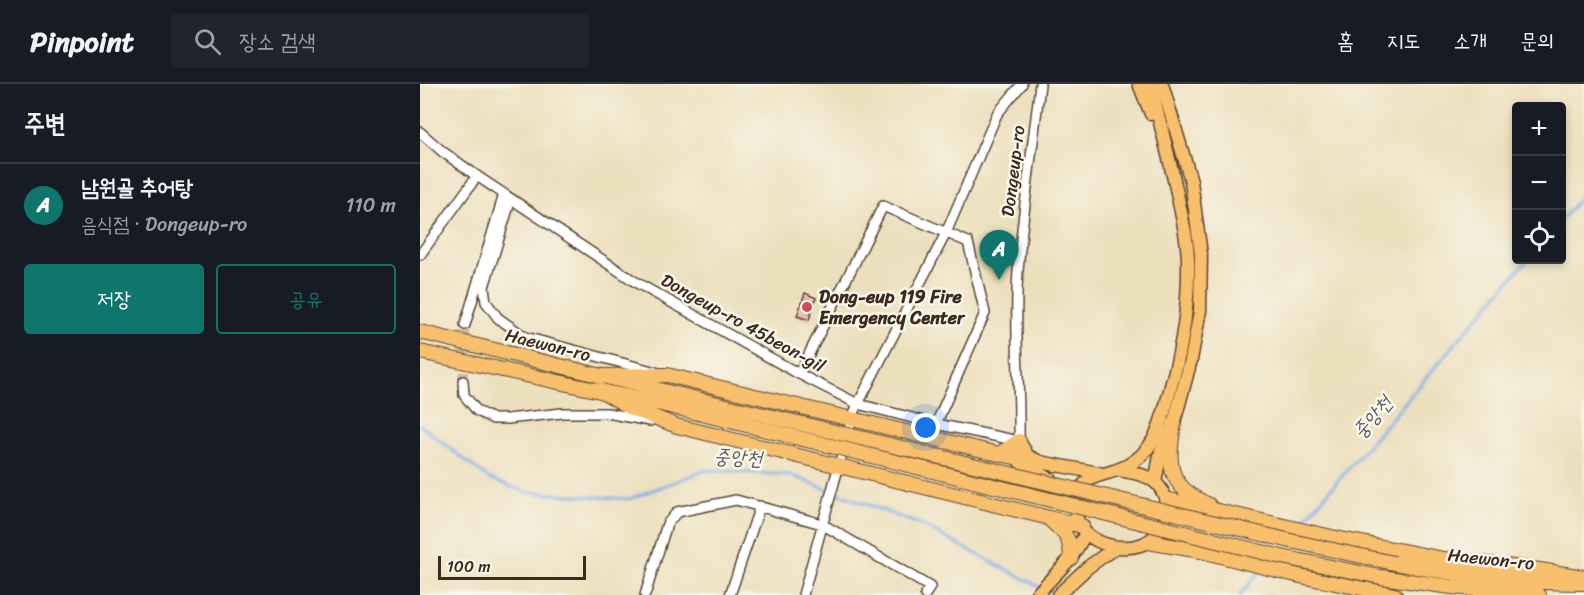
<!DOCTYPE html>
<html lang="ko">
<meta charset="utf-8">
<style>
:root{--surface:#171b24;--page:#20242c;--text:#f1f3f6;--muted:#9ea1a6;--line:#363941;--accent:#0f766e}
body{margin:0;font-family:Sriracha,"Poor Story",sans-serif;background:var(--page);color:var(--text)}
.controls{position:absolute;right:18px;top:18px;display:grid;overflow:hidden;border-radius:6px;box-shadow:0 3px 9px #0003}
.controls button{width:54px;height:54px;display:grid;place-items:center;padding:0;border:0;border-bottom:2px solid var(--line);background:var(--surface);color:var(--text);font:30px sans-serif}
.scale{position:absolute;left:18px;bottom:15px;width:148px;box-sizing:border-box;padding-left:6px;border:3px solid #3b2a1e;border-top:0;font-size:16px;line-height:21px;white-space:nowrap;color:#3b2a1e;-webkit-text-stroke:4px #fbf7ec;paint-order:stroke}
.you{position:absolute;left:506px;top:344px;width:21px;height:21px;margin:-15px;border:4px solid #fff;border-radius:50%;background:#1a73e8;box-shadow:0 0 0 9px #1a73e833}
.badge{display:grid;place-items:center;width:39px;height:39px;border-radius:50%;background:var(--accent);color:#fff;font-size:20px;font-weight:700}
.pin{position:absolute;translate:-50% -50px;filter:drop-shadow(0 2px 3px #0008)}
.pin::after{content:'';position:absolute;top:32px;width:21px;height:18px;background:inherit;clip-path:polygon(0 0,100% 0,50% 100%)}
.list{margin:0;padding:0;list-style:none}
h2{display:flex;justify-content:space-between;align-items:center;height:78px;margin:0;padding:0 24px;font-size:26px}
h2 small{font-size:20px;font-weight:400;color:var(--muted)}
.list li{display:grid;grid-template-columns:39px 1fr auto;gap:18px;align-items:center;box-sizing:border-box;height:84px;padding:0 24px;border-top:2px solid var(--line)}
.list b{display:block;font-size:22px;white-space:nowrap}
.list p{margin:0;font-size:20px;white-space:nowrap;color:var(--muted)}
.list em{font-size:20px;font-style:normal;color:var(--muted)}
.actions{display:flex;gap:12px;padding:18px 24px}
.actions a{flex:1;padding:14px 0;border:2px solid var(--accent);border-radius:6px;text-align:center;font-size:21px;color:var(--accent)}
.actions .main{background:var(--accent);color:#fff}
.icon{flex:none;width:33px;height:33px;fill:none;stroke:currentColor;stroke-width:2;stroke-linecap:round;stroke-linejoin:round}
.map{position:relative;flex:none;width:1164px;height:511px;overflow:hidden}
header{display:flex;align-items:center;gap:36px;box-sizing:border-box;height:84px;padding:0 30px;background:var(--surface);border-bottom:2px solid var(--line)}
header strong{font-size:28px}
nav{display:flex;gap:33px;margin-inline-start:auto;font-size:21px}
.search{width:420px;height:54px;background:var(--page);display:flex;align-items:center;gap:15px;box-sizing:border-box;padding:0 21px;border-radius:6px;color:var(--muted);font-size:22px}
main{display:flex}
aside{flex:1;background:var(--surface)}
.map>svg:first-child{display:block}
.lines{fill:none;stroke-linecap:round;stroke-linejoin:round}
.stream{stroke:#7bace7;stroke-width:3}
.building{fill:#e0af9c}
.minor-tunnel{stroke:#c9bb9c;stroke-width:9;stroke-dasharray:9 4.5;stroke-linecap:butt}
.minor-casing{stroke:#564536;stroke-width:12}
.major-casing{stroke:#564536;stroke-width:15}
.highway-casing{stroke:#564536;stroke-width:16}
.minor{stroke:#fff;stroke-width:9}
.major{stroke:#f8bf6c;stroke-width:12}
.highway{stroke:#f8bf6c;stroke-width:14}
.highway-bridge-casing{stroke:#564536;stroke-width:16;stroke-linecap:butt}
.highway-bridge{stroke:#f8bf6c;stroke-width:14}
.poi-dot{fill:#d1495b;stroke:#fbf7ec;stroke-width:2}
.labels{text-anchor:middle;stroke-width:5;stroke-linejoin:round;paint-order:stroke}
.street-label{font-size:18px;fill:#3b2a1e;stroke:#fbf7ec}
.poi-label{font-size:18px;font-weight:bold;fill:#3b2a1e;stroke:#fbf7ec;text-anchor:start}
.water-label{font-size:20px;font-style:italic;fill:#515864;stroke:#fbf7ec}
</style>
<header>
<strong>Pinpoint</strong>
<div class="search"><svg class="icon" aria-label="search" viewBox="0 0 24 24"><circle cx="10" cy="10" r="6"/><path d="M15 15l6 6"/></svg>장소 검색</div>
<nav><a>홈</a><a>지도</a><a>소개</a><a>문의</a></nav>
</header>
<main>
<aside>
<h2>주변<small></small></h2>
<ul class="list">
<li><span class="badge">A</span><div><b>남원골 추어탕</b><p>음식점 · Dongeup-ro</p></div><em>110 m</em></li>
</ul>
<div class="actions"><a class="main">저장</a><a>공유</a></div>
</aside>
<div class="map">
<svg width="1164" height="511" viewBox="0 0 1164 511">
<rect width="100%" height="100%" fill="#fbf7ec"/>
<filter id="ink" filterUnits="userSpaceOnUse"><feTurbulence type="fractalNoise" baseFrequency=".0167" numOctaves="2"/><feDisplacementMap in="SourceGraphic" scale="12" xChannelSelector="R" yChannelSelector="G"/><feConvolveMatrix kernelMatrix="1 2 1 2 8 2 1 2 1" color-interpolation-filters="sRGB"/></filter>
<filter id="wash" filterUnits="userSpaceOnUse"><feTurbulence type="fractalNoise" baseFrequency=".008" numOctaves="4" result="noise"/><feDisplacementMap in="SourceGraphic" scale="24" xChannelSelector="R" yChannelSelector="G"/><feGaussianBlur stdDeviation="1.35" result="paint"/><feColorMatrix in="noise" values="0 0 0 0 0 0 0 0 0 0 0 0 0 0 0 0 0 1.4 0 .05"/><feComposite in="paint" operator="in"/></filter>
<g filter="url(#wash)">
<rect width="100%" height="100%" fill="#ecdfbc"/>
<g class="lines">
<path class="stream" d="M1142 135 1164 109
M0 341 68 394 106 408 209 415 286 386 370 391 501 441 620 503
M880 441 1107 176
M820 511 840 487"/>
</g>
<g id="blocks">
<path class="building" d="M385 209 396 214 389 236 377 232Z"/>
</g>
</g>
<g filter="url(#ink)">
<use href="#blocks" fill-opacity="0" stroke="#564536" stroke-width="1.5"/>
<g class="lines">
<path class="minor-tunnel" d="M43 297 45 241"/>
<defs>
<path id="minor" d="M0 48 23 68 57 92 217 199 379 290 438 320 516 340 599 357C600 300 594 244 598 187 603 125 613 62 620 0
M91 115 64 203 66 218 78 234 105 253 236 288
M0 171 57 92
M45 241 84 110
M379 290 463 122 548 158 565 229 516 340
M43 297 44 311 57 327 73 335H87L142 329H187L230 337
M225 511 247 440 257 428 316 416 402 440 510 503 505 511
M310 511 340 422
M383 511 432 334 438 320 526 149 577 30 602 0"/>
<path id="major" d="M719 0 731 30
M698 386C710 388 727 390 736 399 756 418 746 453 720 461 695 469 654 455 656 424 656 420 656 414 657 411 666 391 680 392 697 386 712 381 724 371 732 358 742 341 747 317 752 298 762 262 768 224 768 186 769 162 763 138 758 114 750 76 740 38 730 0
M632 396 601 379 597 374 599 357 608 372 620 378 679 389
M735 398 741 367 754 339 771 276 780 227 781 170 771 97 742 0
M616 511 651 474 666 449
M638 511 668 483 696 463"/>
<path id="highway" d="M0 248 248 308
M0 268 245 321
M179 292 247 291 579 370 620 378
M180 306 213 325 257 342 662 442
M754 339C748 380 745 401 789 421
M579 370 599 357
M746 415 916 454 1024 475 1113 485 1164 493
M629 435C645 450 650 451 651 474
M728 458 781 467 880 492 975 511
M974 479C1036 491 1098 499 1162 499
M961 493 1031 503 1119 511"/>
</defs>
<use href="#minor" class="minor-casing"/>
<use href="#major" class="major-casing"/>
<use href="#highway" class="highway-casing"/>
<use href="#minor" class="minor"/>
<use href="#major" class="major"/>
<use href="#highway" class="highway"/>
<defs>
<path id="highway-bridge" d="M248 308 871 457 974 479
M245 321 862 473 961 493"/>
</defs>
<use href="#highway-bridge" class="highway-bridge-casing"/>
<use href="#highway-bridge" class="highway-bridge"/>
</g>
</g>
<circle class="poi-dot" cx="387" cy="223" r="6"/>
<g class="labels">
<g class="street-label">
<text transform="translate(593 87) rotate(-83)" y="6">Dongeup-ro</text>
<text transform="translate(323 239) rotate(29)" y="6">Dongeup-ro 45beon-gil</text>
<text transform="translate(128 261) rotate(14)" y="6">Haewon-ro</text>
<text transform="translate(1071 475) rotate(6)" y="6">Haewon-ro</text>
</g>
<g class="poi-label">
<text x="399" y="219">Dong-eup 119 Fire<tspan x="399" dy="21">Emergency Center</tspan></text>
</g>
<g class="water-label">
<text transform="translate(952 333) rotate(-49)" y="7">중앙천</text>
<text transform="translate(318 373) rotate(3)" y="7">중앙천</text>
</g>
</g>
</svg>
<div class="controls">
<button>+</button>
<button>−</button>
<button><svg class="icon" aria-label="locate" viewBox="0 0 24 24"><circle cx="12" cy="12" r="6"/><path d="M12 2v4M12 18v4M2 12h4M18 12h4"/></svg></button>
</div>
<div class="scale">100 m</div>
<div class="you"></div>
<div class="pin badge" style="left:579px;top:196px">A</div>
</div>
</main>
